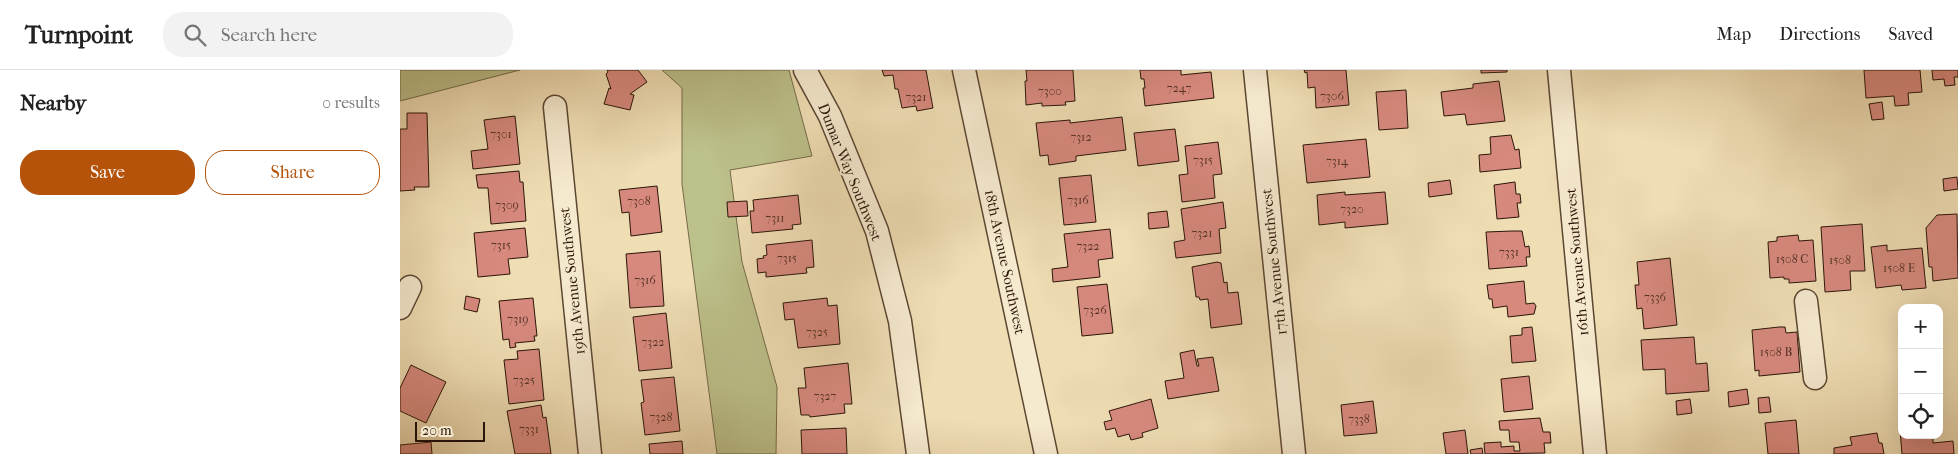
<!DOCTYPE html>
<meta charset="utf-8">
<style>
:root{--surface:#fff;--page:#f2f2f2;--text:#222;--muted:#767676;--line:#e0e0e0;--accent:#b45309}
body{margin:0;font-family:"IM FELL French Canon",serif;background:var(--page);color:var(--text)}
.controls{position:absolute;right:15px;bottom:15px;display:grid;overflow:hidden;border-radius:10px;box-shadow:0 5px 20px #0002}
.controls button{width:45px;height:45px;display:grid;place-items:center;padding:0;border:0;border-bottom:1px solid var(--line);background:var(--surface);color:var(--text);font:25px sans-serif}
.scale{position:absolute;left:15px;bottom:12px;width:70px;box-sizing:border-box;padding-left:5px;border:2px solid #2b1508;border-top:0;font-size:14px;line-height:18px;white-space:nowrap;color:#2b1508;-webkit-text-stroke:4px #f5e9ce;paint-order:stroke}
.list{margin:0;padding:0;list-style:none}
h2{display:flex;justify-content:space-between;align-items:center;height:65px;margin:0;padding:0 20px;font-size:21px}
h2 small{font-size:16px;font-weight:400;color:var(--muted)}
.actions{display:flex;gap:10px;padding:15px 20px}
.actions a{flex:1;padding:11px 0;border:1px solid var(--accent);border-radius:20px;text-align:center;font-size:18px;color:var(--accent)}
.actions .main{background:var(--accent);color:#fff}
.icon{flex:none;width:28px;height:28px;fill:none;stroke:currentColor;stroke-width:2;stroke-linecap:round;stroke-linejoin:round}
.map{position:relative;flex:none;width:1558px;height:384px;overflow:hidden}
header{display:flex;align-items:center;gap:30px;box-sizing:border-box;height:70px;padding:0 25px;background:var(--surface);border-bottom:1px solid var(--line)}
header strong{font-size:24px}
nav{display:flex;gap:28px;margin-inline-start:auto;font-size:18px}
.search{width:350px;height:45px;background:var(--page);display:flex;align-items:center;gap:12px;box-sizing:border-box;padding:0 18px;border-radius:20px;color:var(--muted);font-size:19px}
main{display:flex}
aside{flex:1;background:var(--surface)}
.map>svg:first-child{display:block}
.green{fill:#bcc08a;stroke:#746a49}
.building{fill:#d7897e;stroke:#2b1508}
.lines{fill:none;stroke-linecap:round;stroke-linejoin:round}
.minor-casing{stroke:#5c4733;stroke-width:25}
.minor{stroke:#f5e9ce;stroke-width:22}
.labels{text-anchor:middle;stroke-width:4.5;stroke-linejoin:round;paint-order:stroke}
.number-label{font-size:12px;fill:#563226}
.street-label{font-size:15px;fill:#2b1508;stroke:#f5e9ce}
</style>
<header>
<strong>Turnpoint</strong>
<div class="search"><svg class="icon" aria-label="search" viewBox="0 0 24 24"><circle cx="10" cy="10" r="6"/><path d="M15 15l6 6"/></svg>Search here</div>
<nav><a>Map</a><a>Directions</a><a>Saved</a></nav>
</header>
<main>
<aside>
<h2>Nearby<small>0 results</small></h2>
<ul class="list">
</ul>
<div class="actions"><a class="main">Save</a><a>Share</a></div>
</aside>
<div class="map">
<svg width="1558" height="384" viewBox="0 0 1558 384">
<rect width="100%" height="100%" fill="#efddb4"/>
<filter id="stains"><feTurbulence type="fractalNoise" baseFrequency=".004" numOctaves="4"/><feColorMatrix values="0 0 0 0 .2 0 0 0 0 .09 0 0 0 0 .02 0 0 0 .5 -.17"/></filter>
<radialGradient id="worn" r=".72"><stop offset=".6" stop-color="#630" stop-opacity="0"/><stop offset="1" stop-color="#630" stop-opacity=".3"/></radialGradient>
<path class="green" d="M0 0H120L0 31Z
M262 0H389L412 86 330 100 342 192 377 317 376 384H317L282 114V18Z"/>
<path class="building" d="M207 0H238L247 12 230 24 234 25 230 40 204 34 209 18 211 19 206 4 208 2Z
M482 0H526L533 38 517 41 516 36 502 38 498 19H495L493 5 484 6Z
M626 0H673L675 31 665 32 666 35 642 36V33L626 35 625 11H627Z
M740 0H781V5L811 2 814 28 745 36 743 18H745L744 9H741Z
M904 0H946L949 35 916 38 915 17 908 18 907 2 905 3Z
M1081 0H1107V2L1081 3Z
M1464 0H1520L1522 22 1508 23 1509 35 1495 36 1494 26 1466 28Z
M1532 0H1558V7H1554L1555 15 1545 16 1544 9 1533 10Z
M1099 11 1105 51 1067 55 1065 44 1044 46 1041 22 1073 18V14Z
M1006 20 1008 58 979 60 976 22Z
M1482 32 1484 49 1472 50 1469 34Z
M7 43H27L29 117H14L15 120 0 121V59H7Z
M115 46 120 94 73 99 71 81 88 79 84 50Z
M722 47 726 80 676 86V91L649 95 648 85 640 86 636 53 670 50V53Z
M775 59 779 91 738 96 734 63Z
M1111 65 1115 80 1119 79 1121 98 1080 102 1079 85 1091 84 1090 67Z
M966 69 970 107 907 113 903 75Z
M818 72 822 104 813 105 815 128 782 132 779 105 788 104 785 76Z
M119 101 120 112H123L126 151 91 154 88 118H78L76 105Z
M691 105 696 152 664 155 659 108Z
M1557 107 1558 119 1544 121 1543 109Z
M1050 110 1052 124 1029 127 1028 113Z
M1115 112 1116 124H1120L1121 133H1117L1119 147 1097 149 1094 115Z
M257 116 262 162 231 166 229 142 222 143 219 120Z
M945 122V125L985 122 988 154 945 158V152L919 155 917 125Z
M398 125 401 154 392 155 393 159 352 163 350 141H354L353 130Z
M347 131 348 146 328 147 327 132Z
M823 132 826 158 819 159 821 183 776 188 774 172 785 170 781 139Z
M767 141 769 157 749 159 748 143Z
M1557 144 1558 208 1533 211 1532 197H1529L1526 158 1537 145Z
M1462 154 1465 201H1450L1451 220 1425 222 1421 157Z
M125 158 128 187 108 189 110 204 78 207 74 163Z
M710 159 713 188 698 190 700 207 653 212 652 199 668 197 664 164Z
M1112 161H1122L1125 177 1129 176 1130 187H1126L1127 196 1089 199 1086 162Z
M1398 165 1399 171 1413 170 1416 211 1389 213V209H1384V207L1370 208 1368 172 1377 171V167Z
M412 170 414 197 406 198 407 203 366 207V202L358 203 357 189 364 188 363 186 367 185 366 175Z
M1487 175V181L1522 178 1526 218 1502 220 1501 215 1476 218 1471 177Z
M260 181 264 236 230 238 226 184Z
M1270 188 1277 255 1244 259 1242 238 1237 239 1235 215H1239L1237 192Z
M817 192 821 193 824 213 827 212 828 223 838 222 842 254 811 258 808 229 800 230 799 227H796L792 197Z
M1124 211 1126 234 1134 233 1136 236 1134 244 1108 247 1107 236 1093 238 1092 229H1089L1087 215Z
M707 214 713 263 682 266 677 217Z
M66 226 80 229 77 242 64 239Z
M133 228 137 266H134L135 271 115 273 116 277 110 278 109 269 103 270 99 231Z
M427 228 428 236 437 235 440 274 398 278 394 249 385 250 383 233Z
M266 243 272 298 239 301 233 247Z
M1132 257 1136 291 1112 293 1110 266 1122 265V258Z
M1379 257H1385L1386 263 1397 262 1400 302 1359 306V300L1355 301 1352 260Z
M1294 267 1296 294 1307 293 1309 321 1266 324 1265 299 1243 300 1241 270Z
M139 279 144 330 109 334 104 290 118 289 117 281Z
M794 280 797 296H799L797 289 813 287 819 321 768 329 765 311 784 308 780 283Z
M448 293 452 334H444L445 343 410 347 409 345H401L398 318H406L404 298Z
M11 295 46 312 26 353 0 341V318Z
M1129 306 1133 339 1104 342 1101 309Z
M274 307 280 361 245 365 241 333 244 332 241 310Z
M1347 319 1349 334 1329 337 1328 322Z
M1369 327 1371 342 1359 343 1358 328Z
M751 329 758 358 742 363 743 367 731 370 729 364 718 367 715 358 706 360 704 352 712 350 709 341Z
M1290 329 1292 343 1277 345 1276 331Z
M973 331 977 363 944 366 941 335Z
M141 335 143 348 146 347 151 384H115L107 341Z
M1140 348 1143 362H1150L1151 373H1144L1145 383 1085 384 1084 373 1101 372V377L1114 376V381H1120L1119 372H1110L1109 360H1100L1099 351Z
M1396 350 1399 384H1368L1365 353Z
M446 358 447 384H402L401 360Z
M1065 360 1068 384H1046L1043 363Z
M1500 360H1502V365H1533V373L1553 371 1554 384H1502Z
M1477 363 1479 373H1482L1484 384H1434V378L1452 375 1450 367Z
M282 371 283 384H250L249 374Z
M31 372 32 384H0V375Z
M1082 378 1083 384H1071L1070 380Z"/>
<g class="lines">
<defs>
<path id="minor" d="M405 0 430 46 477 161 500 251 518 384
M564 0 646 384
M855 0 894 384
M1159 0 1195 384
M155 37 190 384
M1406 231 1415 308
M0 238 10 217"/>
</defs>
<use href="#minor" class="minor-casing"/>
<use href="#minor" class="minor"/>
</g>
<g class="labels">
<g class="number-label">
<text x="779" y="22">7247</text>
<text x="650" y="25">7300</text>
<text x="932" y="30">7306</text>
<text x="516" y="31">7321</text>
<text x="101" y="68">7301</text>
<text x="681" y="71">7312</text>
<text x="803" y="94">7315</text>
<text x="937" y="95">7314</text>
<text x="678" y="134">7316</text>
<text x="239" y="135">7308</text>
<text x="107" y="139">7309</text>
<text x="952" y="143">7320</text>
<text x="375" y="152">7311</text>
<text x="802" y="167">7321</text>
<text x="101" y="179">7315</text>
<text x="688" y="180">7322</text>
<text x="1109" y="186">7331</text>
<text x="387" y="192">7315</text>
<text x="1392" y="193">1508 C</text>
<text x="1440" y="194">1508</text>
<text x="1499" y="202">1508 E</text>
<text x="245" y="214">7316</text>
<text x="1255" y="231">7336</text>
<text x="695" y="244">7326</text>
<text x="118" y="253">7319</text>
<text x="417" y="266">7325</text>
<text x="253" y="276">7322</text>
<text x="1376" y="286">1508 B</text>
<text x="124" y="314">7325</text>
<text x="425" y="330">7327</text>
<text x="261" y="351">7328</text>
<text x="959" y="353">7338</text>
<text x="129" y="363">7331</text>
</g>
<g class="street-label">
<text transform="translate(450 102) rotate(68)" y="5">Dumar Way Southwest</text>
<text transform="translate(605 192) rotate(78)" y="5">18th Avenue Southwest</text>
<text transform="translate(874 192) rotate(-96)" y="5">17th Avenue Southwest</text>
<text transform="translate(1177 192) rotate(-95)" y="5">16th Avenue Southwest</text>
<text transform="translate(172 211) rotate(-96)" y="5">19th Avenue Southwest</text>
</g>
</g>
<rect width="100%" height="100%" filter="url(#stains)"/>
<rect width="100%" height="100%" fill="url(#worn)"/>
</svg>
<div class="controls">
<button>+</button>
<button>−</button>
<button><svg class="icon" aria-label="locate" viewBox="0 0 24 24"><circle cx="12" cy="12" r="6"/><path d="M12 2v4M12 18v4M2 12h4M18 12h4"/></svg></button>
</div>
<div class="scale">20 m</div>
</div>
</main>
